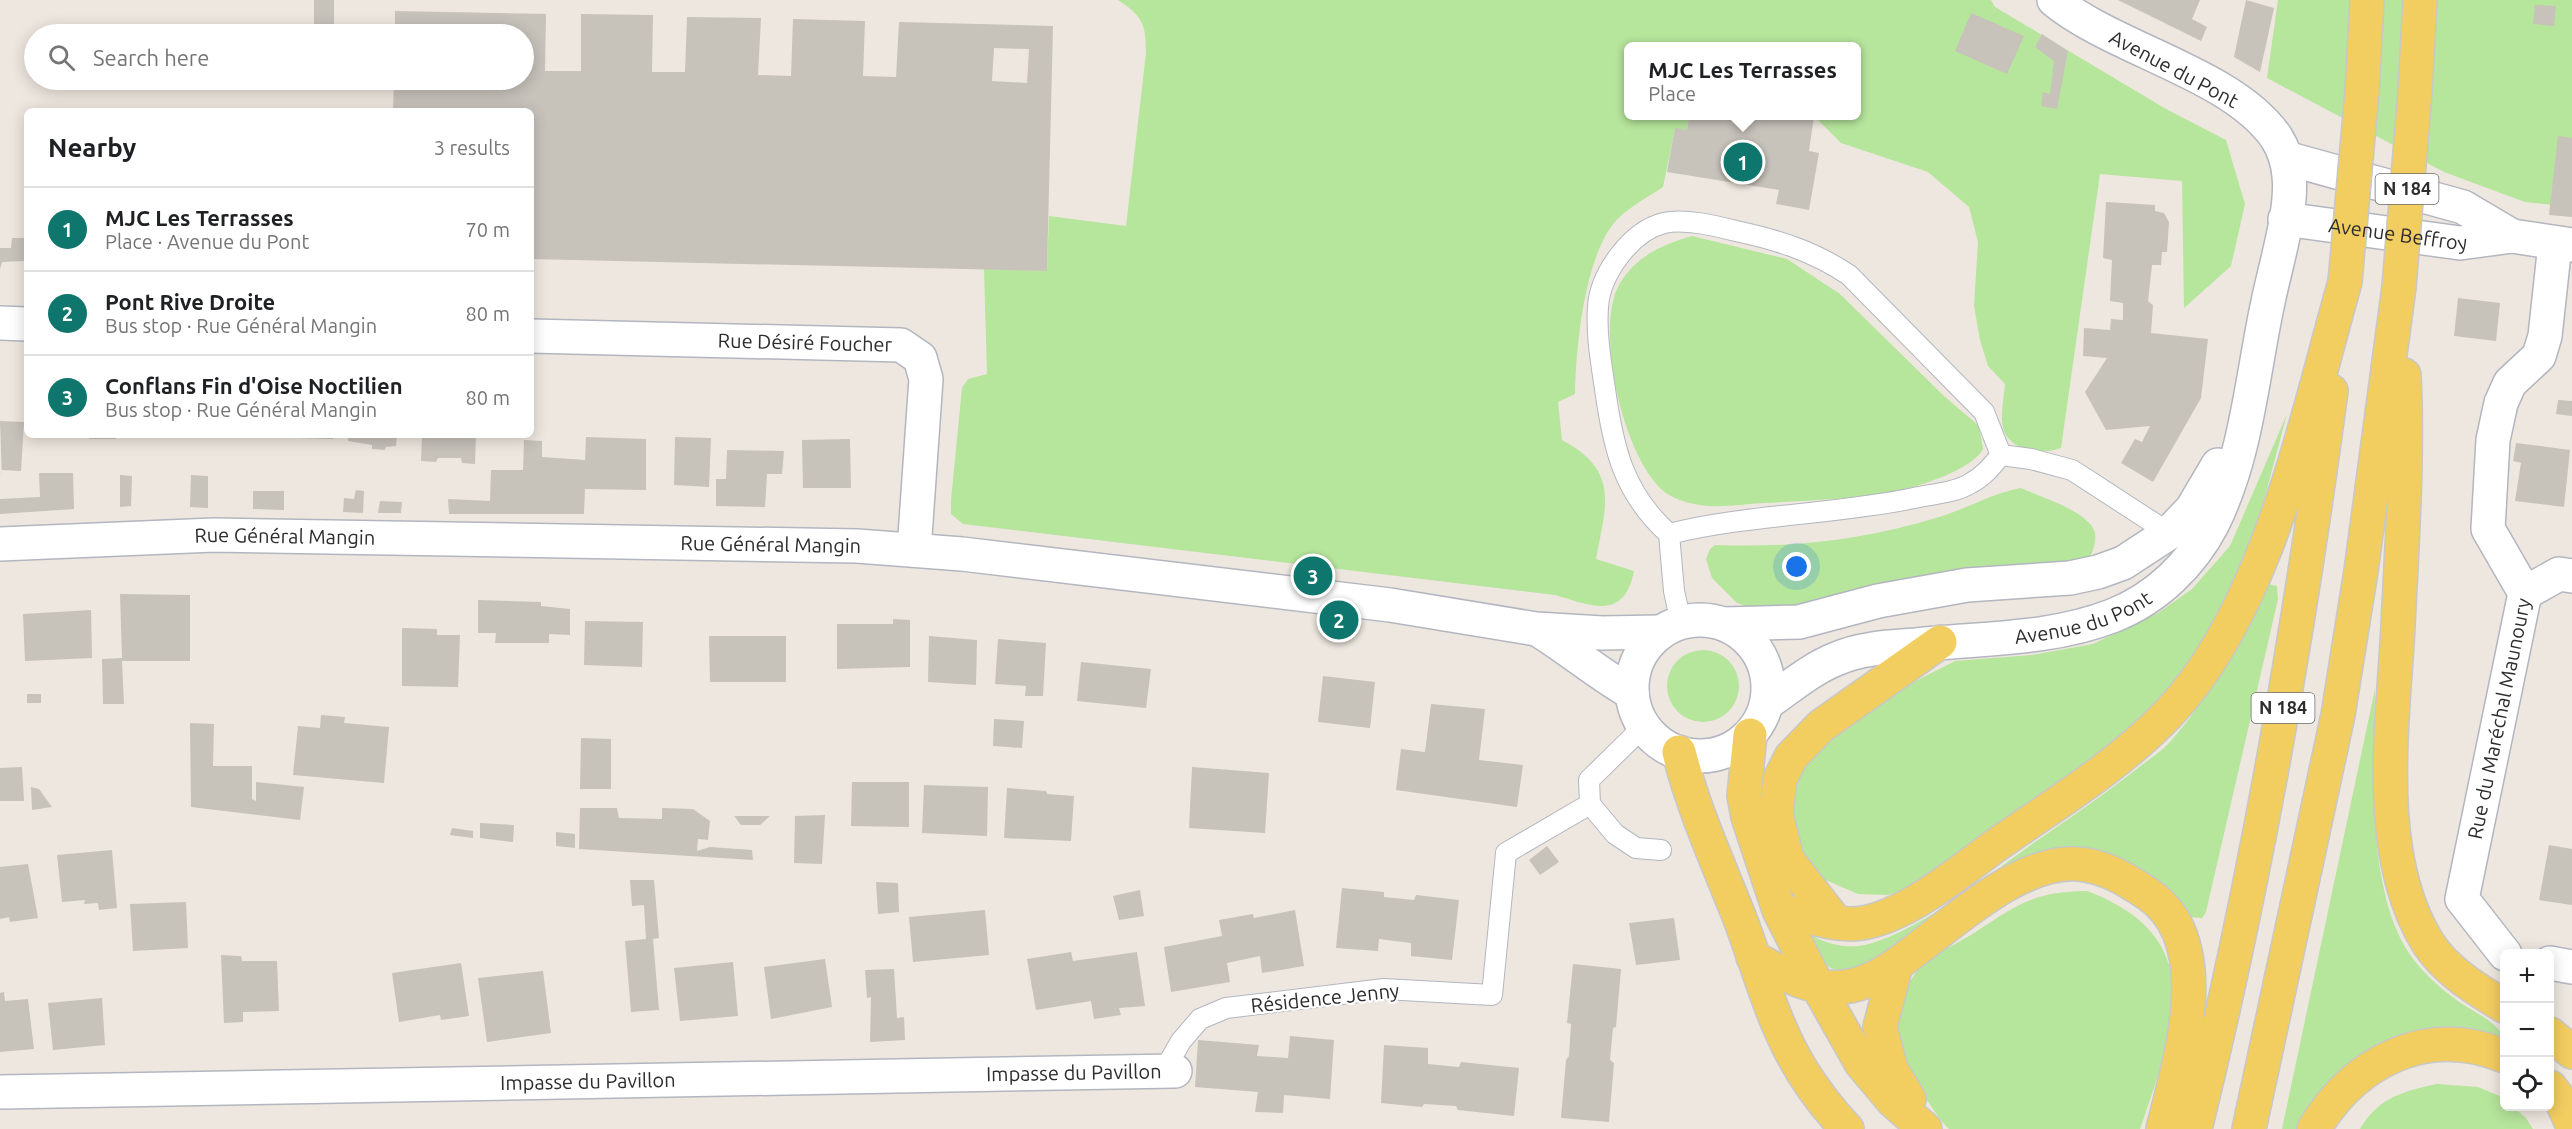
<!DOCTYPE html>
<meta charset="utf-8">
<style>
:root{--surface:#fff;--page:#f6f6f6;--text:#202124;--muted:#757577;--line:#e0e0e0;--accent:#0f766e}
body{margin:0;font-family:Ubuntu,sans-serif;background:var(--page);color:var(--text)}
.controls{position:absolute;right:18px;bottom:18px;display:grid;overflow:hidden;border-radius:9px;box-shadow:0 3px 15px #0003}
.controls button{width:54px;height:54px;display:grid;place-items:center;padding:0;border:0;border-bottom:2px solid var(--line);background:var(--surface);color:var(--text);font:30px sans-serif}
.you{position:absolute;left:1797px;top:567px;width:21px;height:21px;margin:-15px;border:4px solid #fff;border-radius:50%;background:#1a73e8;box-shadow:0 0 0 9px #1a73e833}
.badge{display:grid;place-items:center;width:39px;height:39px;border-radius:50%;background:var(--accent);color:#fff;font-size:20px;font-weight:700}
.pin{position:absolute;translate:-50% -50%;border:3px solid #fff;box-shadow:0 2px 6px #0006}
.popup{position:absolute;left:1624px;top:42px;width:237px;height:78px;box-sizing:border-box;display:grid;place-content:center;border-radius:9px;background:var(--surface);filter:drop-shadow(0 2px 4px #0005);font-size:20px;white-space:nowrap;color:var(--muted)}
.popup b{font-size:22px;color:var(--text)}
.popup::after{content:'';position:absolute;left:50%;top:100%;margin-left:-12px;border:12px solid transparent;border-top-color:var(--surface)}
.list{margin:0;padding:0;list-style:none}
h2{display:flex;justify-content:space-between;align-items:center;height:78px;margin:0;padding:0 24px;font-size:26px}
h2 small{font-size:20px;font-weight:400;color:var(--muted)}
.list li{display:grid;grid-template-columns:39px 1fr auto;gap:18px;align-items:center;box-sizing:border-box;height:84px;padding:0 24px;border-top:2px solid var(--line)}
.list b{display:block;font-size:22px;white-space:nowrap}
.list p{margin:0;font-size:20px;white-space:nowrap;color:var(--muted)}
.list em{font-size:20px;font-style:normal;color:var(--muted)}
.icon{flex:none;width:33px;height:33px;fill:none;stroke:currentColor;stroke-width:2;stroke-linecap:round;stroke-linejoin:round}
.map{position:relative;flex:none;width:2572px;height:1129px;overflow:hidden}
.search{position:absolute;background:var(--surface);box-shadow:0 3px 15px #0003;left:24px;top:24px;width:510px;height:66px;display:flex;align-items:center;gap:15px;box-sizing:border-box;padding:0 21px;border-radius:33px;color:var(--muted);font-size:22px}
.panel{position:absolute;background:var(--surface);box-shadow:0 3px 15px #0003;left:24px;top:108px;width:510px;height:330px;border-radius:9px}
.map>svg:first-child{display:block}
.green{fill:#b6e59c}
.building{fill:#c7c2ba;fill-rule:evenodd}
.lines{fill:none;stroke-linecap:round;stroke-linejoin:round}
.lane-casing{stroke:#b3b6c0;stroke-width:22}
.street-casing{stroke:#b3b6c0;stroke-width:36}
.secondary-casing{stroke:#b3b6c0;stroke-width:36}
.primary-casing{stroke:#c8c8c8;stroke-width:36}
.lane{stroke:#fff;stroke-width:20}
.street{stroke:#fff;stroke-width:33}
.secondary{stroke:#fff;stroke-width:33}
.primary{stroke:#f2cd60;stroke-width:33}
.primary-bridge-casing{stroke:#c8c8c8;stroke-width:36;stroke-linecap:butt}
.primary-bridge{stroke:#f2cd60;stroke-width:33}
.labels{text-anchor:middle;stroke-width:4.5;stroke-linejoin:round;paint-order:stroke}
.shield{fill:#fff;stroke:#6c6c6c;stroke-width:1.5}
.shield-label{font-size:18px;font-weight:bold;fill:#2d2d2d}
.street-label{font-size:20px;fill:#2d2d2d;stroke:#fff}
</style>
<div class="map">
<svg width="2572" height="1129" viewBox="0 0 2572 1129">
<rect width="100%" height="100%" fill="#eee7df"/>
<path class="green" d="M1118 0H1991L1995 7 2166 109 2226 140 2245 204 2231 266 2184 308 2182 181 2100 174 2061 448C2043 455 2009 451 2003 428 2000 416 2004 397 2005 384L1988 366 1980 340 1974 306 1978 242 1969 207 1928 172 1841 143 1814 116H1857V46H1629V116H1689L1687 130 1675 129 1663 187C1646 198 1622 211 1611 227 1584 265 1576 347 1575 394L1558 402 1562 440C1620 471 1606 505 1596 559L1634 571C1624 621 1592 606 1555 595L963 524 951 514V500L962 388 968 379 987 374 984 269 1047 271 1049 216 1126 226 1146 53C1146 25 1143 16 1118 0Z
M2278 0H2572V207L2525 202 2444 172 2267 78Z
M1692 236 1787 259 1840 294 1944 396 1979 426 1983 449C1972 470 1918 487 1895 491 1852 499 1807 501 1764 503 1746 504 1727 507 1709 506 1695 505 1677 501 1666 493 1624 462 1594 330 1619 285 1636 256 1661 245 1692 236Z
M2287 414 2255 534 2202 647 2145 720 2011 824 1906 889 1888 895 1858 894 1821 878 1806 864 1785 805 1810 747 1900 689 1955 661 2032 655 2093 644 2158 613 2192 589 2230 546Z
M2021 488C2040 497 2085 510 2094 530 2098 540 2092 553 2088 562L1826 607 1754 609 1737 603 1712 578 1706 559 1710 549 1715 545C1793 548 1865 540 1939 517 1967 509 1992 493 2021 488Z
M2268 584 2277 586 2278 599 2206 912 2202 918 2189 917 2157 882 2005 874 1862 966C1824 978 1825 964 1808 933 1824 944 1849 950 1869 944 1923 929 1988 875 2035 842 2070 818 2105 794 2138 768 2148 760 2161 752 2170 742 2211 695 2239 644 2264 587Z
M1667 686a36 36 0 1 1 72 0a36 36 0 1 1-72 0Z
M2375 689C2374 767 2364 903 2418 965 2430 979 2444 991 2459 1002 2475 1013 2495 1020 2504 1038L2474 1033 2342 1071 2324 1088 2297 1129H2282Z
M2087 891C2212 938 2174 1030 2140 1129H1949C1940 1121 1934 1110 1927 1100 1895 1059 1883 1016 1917 971 1928 957 1958 943 1974 933 2019 904 2032 892 2087 891Z
M2437 1084 2478 1087 2502 1097 2504 1106 2513 1107 2526 1118 2533 1129H2360C2378 1098 2403 1091 2437 1084Z"/>
<path class="building" d="M314 0H334V34H314Z
M2118 0H2200L2192 19 2207 27 2201 41Z
M2246 0 2274 8 2260 72 2234 57Z
M2535 5 2556 6 2554 26 2533 24Z
M395 11 546 14 545 71H581V14L653 15 652 72H685L687 17 761 18 758 75 791 76 793 19 865 21 863 76 896 77 899 22 1053 26 1047 271 531 259V111H393L394 80H524V34H395ZM994 48 1029 49 1027 83 992 81Z
M1971 13 2024 36 2007 74 1955 51Z
M2042 34 2068 51 2057 109 2041 106 2043 92 2050 94 2054 61 2035 47Z
M1689 116H1814L1809 151 1819 153 1809 210 1776 204 1779 190 1667 172 1675 128 1687 130Z
M2558 136 2572 138V217L2549 215Z
M2106 202 2155 205V211L2164 213 2169 222 2167 252H2162L2161 265H2152L2148 301 2153 305 2151 333 2208 339 2201 398 2153 482 2121 463 2135 439 2142 442 2150 426 2106 430 2085 392 2107 358 2083 356 2084 328 2110 330 2111 319 2123 320V303L2110 301 2112 260 2103 258Z
M12 238H26L25 261 2 262 0 269V248H11Z
M2458 298 2500 303 2496 341 2454 336Z
M2558 400 2572 401V416L2556 414Z
M0 421 24 422 21 471 2 470V479Z
M89 435H117L116 439H89Z
M297 435H333V439L297 438Z
M348 435H397L396 446 386 447 385 450 372 449V445L348 441Z
M422 435H476L475 464 462 463 461 458H438L436 462 421 461Z
M586 437 646 439V490L585 489 584 514H449L448 499 490 501 491 470H523L524 440 542 441V457L585 460Z
M675 437 711 438 709 487 674 485Z
M850 439 851 488H803L802 440Z
M2516 443 2570 450 2564 507 2515 501 2521 463 2513 461Z
M727 450 784 451 782 474H767L765 507 716 506V479H726Z
M39 473H73L74 509 0 514V499L40 497Z
M120 475 132 476 131 506 120 507Z
M191 475 208 476V508L190 507Z
M356 490 364 491 363 513 343 512 344 498 354 499Z
M253 491H284V510L253 509Z
M380 501 402 502 401 513H378Z
M120 594 190 595V661H122L124 704H103L102 659 122 658Z
M478 600 541 602V606L570 609V635L549 634V643H495L496 633H478Z
M91 610 92 658 25 661 23 614Z
M893 619 910 620V667L837 669V624H893Z
M585 621 643 622 642 667 584 665Z
M402 628 437 629V635H460L458 687 402 686Z
M709 636H786V682H710Z
M929 636 977 640 976 685 928 682Z
M998 639 1046 643 1043 696H1025L1026 686 995 684Z
M1081 662 1151 669 1146 708 1077 701Z
M1323 676 1375 682 1370 728 1318 722Z
M27 694H41V703H27Z
M1431 704 1485 709 1479 760 1523 765 1517 807 1396 790 1401 749 1425 752Z
M321 715 345 717 344 723 389 727 384 783 293 775 298 726 320 728Z
M994 719 1024 721 1022 748 993 746Z
M190 723 214 724 213 766H252V799L256 801V782L304 787 300 820 191 807Z
M581 738 611 739V789H580Z
M22 767 24 801H0V768Z
M1192 767 1269 773 1265 833 1189 828Z
M852 782H909V827L851 826Z
M924 785 988 787 987 836 922 833Z
M31 787 39 789 52 807 32 810Z
M1007 788 1046 791 1047 794 1074 796 1071 841 1004 838Z
M580 808H617L619 818 662 819V808L693 809 710 821 708 840 698 839 697 851 710 847 752 850 753 860 579 849Z
M825 815 822 864 794 863 795 816Z
M734 816H770L760 825H741Z
M480 823 514 825 513 842 480 838Z
M452 828 473 831V838L450 835Z
M556 832 575 834V848L556 846Z
M2549 845 2572 849V905L2539 900Z
M1547 846 1559 862 1540 875 1529 860Z
M112 850 117 908 99 910 98 903 84 904 85 900 62 902 57 855Z
M28 864 38 918 10 922 9 917 0 919V867Z
M630 880H654L659 938 653 939 659 1010 631 1012 625 941 646 939 644 905 632 906Z
M876 882 898 883 899 912 878 914Z
M1342 888 1384 892V897L1414 900 1416 895 1459 900 1452 960 1411 956V943L1379 939 1378 951 1336 948Z
M1140 890 1144 916 1119 920 1113 896Z
M186 902 188 948 133 951 130 904Z
M985 910 989 955 913 962 909 917Z
M1295 910 1304 966 1262 973 1260 956 1227 963 1230 982 1171 992 1164 947 1222 936 1219 920 1253 914 1254 918Z
M1674 918 1680 960 1636 965 1629 923Z
M1071 952 1073 961 1137 952 1145 1006 1119 1008 1121 1015 1094 1019 1091 1001 1036 1010 1027 959Z
M221 955 241 956 242 961H277L279 1011 243 1012V1022L224 1023Z
M825 959 832 1007 771 1019 764 967Z
M733 962 738 1016 680 1021 674 968Z
M461 963 469 1016 441 1020 440 1015 399 1022 392 973Z
M1573 964 1621 969 1616 1027 1613 1028 1610 1060 1614 1063 1609 1122 1561 1118 1566 1060 1569 1056 1571 1024 1567 1023Z
M894 969 897 1018 904 1017 905 1040 870 1042 871 997 867 998 865 970Z
M543 971 551 1033 487 1042 478 978Z
M4 992 5 1001 28 999 34 1049 0 1052V993Z
M102 998 105 1045 53 1050 48 1003Z
M1290 1036 1334 1040 1330 1099 1284 1095 1283 1113 1255 1112 1258 1092 1195 1087 1198 1040 1259 1045 1257 1056 1288 1058Z
M1384 1045 1428 1048V1064L1459 1067 1461 1062 1519 1068 1514 1116 1458 1110 1456 1106 1424 1104 1422 1107 1381 1103Z"/>
<g class="lines">
<defs>
<path id="lane" d="M2001 455 2031 459 2072 470 2169 533
M1669 534C1749 514 1833 515 1914 498 1932 494 1955 493 1971 483 1984 476 1992 466 2001 455
M1681 623 1674 591 1669 534C1623 493 1613 447 1605 389 1601 362 1596 334 1598 307 1600 274 1631 231 1664 223 1684 218 1716 226 1736 231 1778 240 1813 251 1849 275L1984 412 2001 455
M1644 726 1589 780 1590 804 1615 834 1636 848 1661 850
M1164 1071 1181 1041 1200 1019 1226 1008 1384 989 1492 995 1506 853 1590 804"/>
<g id="street">
<path d="M2286 158 2463 207 2512 236"/>
<path id="s1" d="M2285 219 2460 243 2512 236 2572 245"/>
<path d="M0 323 27 324"/>
<path id="s2" d="M531 336 901 345 920 358 926 379 914 550"/>
<path d="M2525 593 2559 574 2572 576"/>
<path id="s3" d="M2505 954 2462 899 2525 593 2488 529 2493 440 2501 403 2510 383 2539 356 2545 336 2555 244"/>
<path d="M2550 963 2572 967"/>
<path id="s4" d="M0 1092 1175 1071"/>
</g>
<g id="secondary">
<path id="s5" d="M0 544 214 535 857 546 962 554 1390 605 1536 629 1602 633 1661 632"/>
<circle cx="1700" cy="688" r="68"/>
<path d="M1724 624 1799 622 1878 601 1967 585 2070 578 2098 572 2123 563 2169 533 2192 509 2218 465"/>
<path d="M1540 631C1572 651 1600 675 1632 693"/>
<path id="s6" d="M1767 703C1789 688 1811 669 1836 659 1861 648 1889 647 1916 645 1981 638 2050 640 2112 616 2156 599 2192 564 2213 523 2247 454 2252 376 2268 302 2275 267 2293 210 2289 176 2288 163 2283 148 2276 137 2231 73 2115 50 2054 0"/>
</g>
<path id="primary" d="M2362 92 2367 0
M2415 92 2420 0
M2404 375C2408 459 2402 542 2398 626 2393 725 2373 855 2428 943 2446 971 2476 989 2504 1006
M1750 735 1744 796 1748 817 1779 910 1817 985 1861 1063 1893 1101 1925 1129
M1679 752C1694 812 1720 867 1742 924 1772 1007 1783 1061 1847 1129
M1779 910C1802 915 1829 924 1853 924 1902 922 1962 869 2002 841 2060 801 2120 764 2168 714 2268 610 2306 418 2345 282
M1835 921 1787 859 1776 814 1780 779 1791 757 1821 726 1940 642
M1753 957C1782 974 1814 993 1850 986 1876 981 1896 965 1917 949 1960 917 2022 860 2078 864 2105 866 2127 880 2148 894 2219 942 2179 1063 2163 1129
M1896 965 1880 1027 1891 1069 1909 1099
M2550 1034 2572 1052
M2550 1087 2563 1104 2572 1124
M2195 1129C2255 886 2298 639 2331 391
M2249 1129 2338 715 2361 571 2399 287
M2314 1129C2355 1061 2427 1024 2504 1056"/>
</defs>
<use href="#lane" class="lane-casing"/>
<use href="#street" class="street-casing"/>
<use href="#secondary" class="secondary-casing"/>
<use href="#primary" class="primary-casing"/>
<use href="#lane" class="lane"/>
<use href="#street" class="street"/>
<use href="#secondary" class="secondary"/>
<use href="#primary" class="primary"/>
<defs>
<path id="primary-bridge" d="M2345 282 2362 92
M2399 287 2415 92"/>
</defs>
<use href="#primary-bridge" class="primary-bridge-casing"/>
<use href="#primary-bridge" class="primary-bridge"/>
</g>
<g class="labels">
<g class="shield">
<rect x="2375.5" y="174" width="63" height="30" rx="4.5"/>
<rect x="2251.5" y="693" width="63" height="30" rx="4.5"/>
</g>
<g class="shield-label">
<text x="2407" y="195">N 184</text>
<text x="2283" y="714">N 184</text>
</g>
<g class="street-label">
<text transform="translate(2174 69) rotate(28)" y="7">Avenue du Pont</text>
<text dy="7" stroke="none"><textPath href="#s1" startOffset="114">Avenue Beffroy</textPath></text>
<text dy="7" stroke="none"><textPath href="#s2" startOffset="274">Rue Désiré Foucher</textPath></text>
<text dy="7" stroke="none"><textPath href="#s5" startOffset="285">Rue Général Mangin</textPath></text>
<text dy="7" stroke="none"><textPath href="#s5" startOffset="771">Rue Général Mangin</textPath></text>
<text dy="7" stroke="none"><textPath href="#s6" startOffset="334">Avenue du Pont</textPath></text>
<text dy="7" stroke="none"><textPath href="#s3" startOffset="254">Rue du Maréchal Maunoury</textPath></text>
<text transform="translate(1325 998) rotate(-6)" y="7">Résidence Jenny</text>
<text dy="7" stroke="none"><textPath href="#s4" startOffset="1074">Impasse du Pavillon</textPath></text>
<text dy="7" stroke="none"><textPath href="#s4" startOffset="588">Impasse du Pavillon</textPath></text>
</g>
</g>
</svg>
<div class="controls">
<button>+</button>
<button>−</button>
<button><svg class="icon" aria-label="locate" viewBox="0 0 24 24"><circle cx="12" cy="12" r="6"/><path d="M12 2v4M12 18v4M2 12h4M18 12h4"/></svg></button>
</div>
<div class="you"></div>
<div class="pin badge" style="left:1743px;top:162px">1</div>
<div class="popup"><b>MJC Les Terrasses</b>Place</div>
<div class="pin badge" style="left:1339px;top:620px">2</div>
<div class="pin badge" style="left:1313px;top:576px">3</div>
<div class="search"><svg class="icon" aria-label="search" viewBox="0 0 24 24"><circle cx="10" cy="10" r="6"/><path d="M15 15l6 6"/></svg>Search here</div>
<section class="panel">
<h2>Nearby<small>3 results</small></h2>
<ul class="list">
<li><span class="badge">1</span><div><b>MJC Les Terrasses</b><p>Place · Avenue du Pont</p></div><em>70 m</em></li>
<li><span class="badge">2</span><div><b>Pont Rive Droite</b><p>Bus stop · Rue Général Mangin</p></div><em>80 m</em></li>
<li><span class="badge">3</span><div><b>Conflans Fin d'Oise Noctilien</b><p>Bus stop · Rue Général Mangin</p></div><em>80 m</em></li>
</ul>
</section>
</div>
